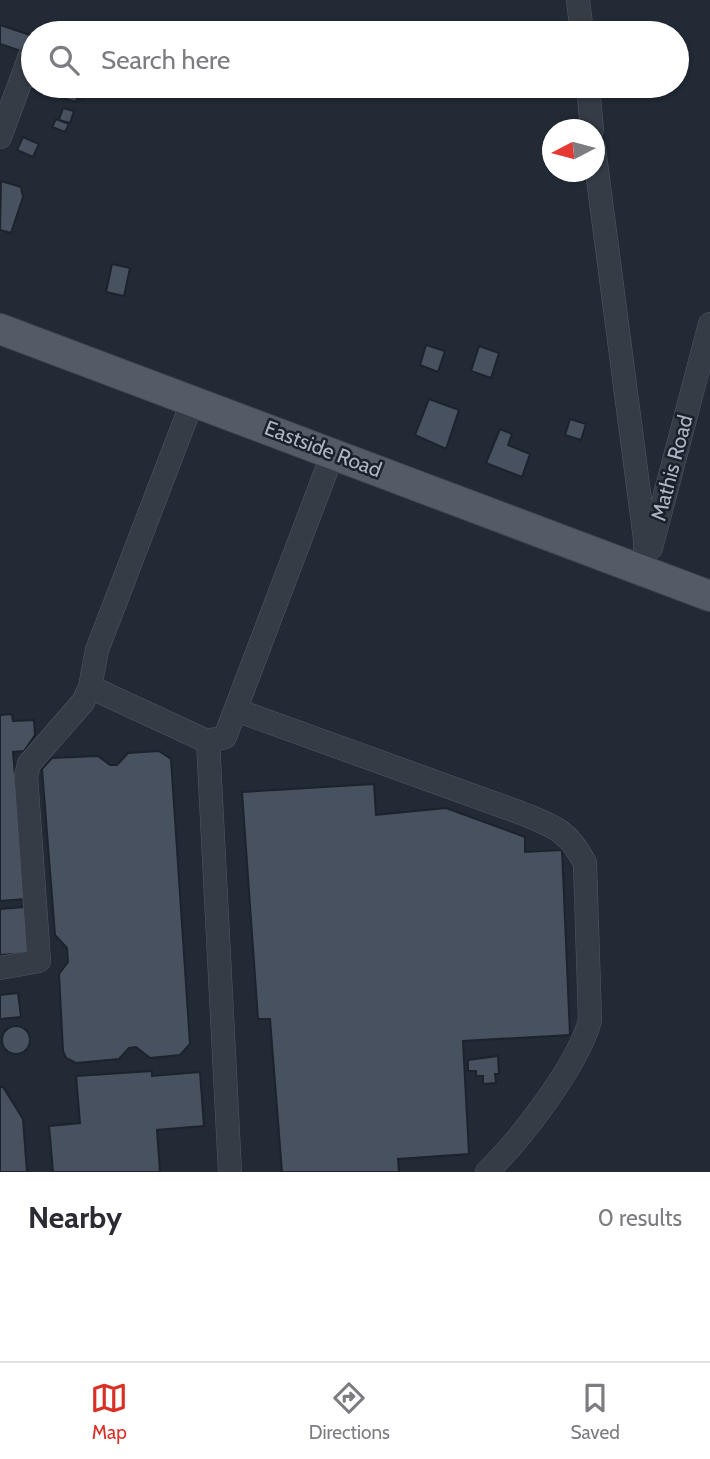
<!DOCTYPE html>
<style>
:root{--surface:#fff;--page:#f7f7f7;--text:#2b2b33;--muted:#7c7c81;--line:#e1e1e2;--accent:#d93025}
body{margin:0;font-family:Cabin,sans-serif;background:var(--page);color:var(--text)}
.compass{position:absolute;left:542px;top:119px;width:63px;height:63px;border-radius:50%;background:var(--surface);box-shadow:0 2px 5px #0004;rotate:264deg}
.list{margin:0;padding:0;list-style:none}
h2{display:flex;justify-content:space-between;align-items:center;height:91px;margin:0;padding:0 28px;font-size:30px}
h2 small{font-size:23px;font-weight:400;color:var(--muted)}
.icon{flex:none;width:38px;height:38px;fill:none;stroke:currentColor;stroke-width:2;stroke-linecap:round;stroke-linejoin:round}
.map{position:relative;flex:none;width:710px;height:1172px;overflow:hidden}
.search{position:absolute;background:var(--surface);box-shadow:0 2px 5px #0004;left:21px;right:21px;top:21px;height:77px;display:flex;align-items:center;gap:18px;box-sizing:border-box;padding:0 24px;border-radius:38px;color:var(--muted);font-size:26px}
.sheet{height:189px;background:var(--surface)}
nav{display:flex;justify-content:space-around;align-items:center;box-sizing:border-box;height:98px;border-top:2px solid var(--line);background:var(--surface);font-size:19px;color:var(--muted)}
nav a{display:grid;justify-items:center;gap:4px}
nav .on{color:var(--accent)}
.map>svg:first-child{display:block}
.building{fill:#48515f;stroke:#1c232c;stroke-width:2}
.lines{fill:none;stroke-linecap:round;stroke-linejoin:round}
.minor-casing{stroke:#525964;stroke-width:24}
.major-casing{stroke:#3e4550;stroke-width:32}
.minor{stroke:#353c46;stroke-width:23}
.major{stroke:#535b66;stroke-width:30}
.labels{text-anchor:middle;stroke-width:5;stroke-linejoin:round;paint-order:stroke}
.street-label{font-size:21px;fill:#afb6c3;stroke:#1a212a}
</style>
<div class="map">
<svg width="710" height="1172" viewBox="0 0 710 1172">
<rect width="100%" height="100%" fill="#212a35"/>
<path class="building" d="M0 25 30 35 24 52 0 44Z
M33 74V86H82L81 91 85 92 83 100 77 98 76 102 29 88Z
M63 108 74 111 70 123 59 120Z
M56 119 69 124 65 132 52 127Z
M23 137 39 144 33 157 17 150Z
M1 181 21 187 23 197 11 233 0 230Z
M112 264 130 268 124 296 106 292Z
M426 345 445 351 438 372 420 365Z
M479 346 499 353 491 378 471 371Z
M429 399 459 410 446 449 415 435Z
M570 419 586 424 581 440 565 435Z
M500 429 512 434 508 445 530 454 522 477 486 463Z
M12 714 13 721 34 720 35 735 24 751 13 752 26 899 0 901V715Z
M159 751 171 759 190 1044 180 1055 150 1058 136 1047 129 1048 119 1059 76 1063 66 1058 63 1051 59 974 68 962 67 948 55 935 42 769 52 758 98 756 110 765H117L128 753Z
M374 784 376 815 446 808 525 837V852L562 850 570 1035 463 1041 469 1154 398 1159 399 1172H282L270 1019H258L242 792Z
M25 907 29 953 0 955V909Z
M18 993 21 1017 0 1019V995Z
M2 1040a14 14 0 1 1 28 0a14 14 0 1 1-28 0Z
M498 1056 499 1074H495L496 1083 483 1084V1076H476V1071H468V1060Z
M152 1071V1076L200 1072 204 1126 157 1130 160 1172H53L49 1126 80 1123 76 1076Z
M0 1087H3L23 1119 27 1172H0Z"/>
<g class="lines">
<defs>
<path id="minor" d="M578 0 582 33
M588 86 592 130
M0 137 30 56
M594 148 645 539V571
M651 548 710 324
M90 687 200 738 208 741 225 737 333 453
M236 710 521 813C553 826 568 830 585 863L590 1020C578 1065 521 1139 487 1172
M208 741 230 1172
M0 968 39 961 26 776 29 764 83 702 90 687 97 650 193 400"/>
<path id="major" d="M0 329 710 596"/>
</defs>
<use href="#minor" class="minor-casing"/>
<use href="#major" class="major-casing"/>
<use href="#minor" class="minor"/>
<use href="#major" class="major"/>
</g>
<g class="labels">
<g class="street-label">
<text transform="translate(323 449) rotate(21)" y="7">Eastside Road</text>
<text transform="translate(672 468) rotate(-75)" y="7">Mathis Road</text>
</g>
</g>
</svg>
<svg class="compass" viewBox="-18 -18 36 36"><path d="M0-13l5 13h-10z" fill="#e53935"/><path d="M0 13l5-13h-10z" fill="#7c7c81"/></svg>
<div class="search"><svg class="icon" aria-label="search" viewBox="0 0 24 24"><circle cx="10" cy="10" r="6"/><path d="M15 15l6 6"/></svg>Search here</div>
</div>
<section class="sheet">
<h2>Nearby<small>0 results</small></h2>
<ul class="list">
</ul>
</section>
<nav>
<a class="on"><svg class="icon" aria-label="map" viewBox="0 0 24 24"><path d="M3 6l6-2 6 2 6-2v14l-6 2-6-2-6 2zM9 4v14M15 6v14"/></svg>Map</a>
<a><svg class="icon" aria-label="directions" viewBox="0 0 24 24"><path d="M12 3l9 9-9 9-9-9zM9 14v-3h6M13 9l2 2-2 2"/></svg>Directions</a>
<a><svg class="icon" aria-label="saved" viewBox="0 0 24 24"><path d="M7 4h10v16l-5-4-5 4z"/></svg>Saved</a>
</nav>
